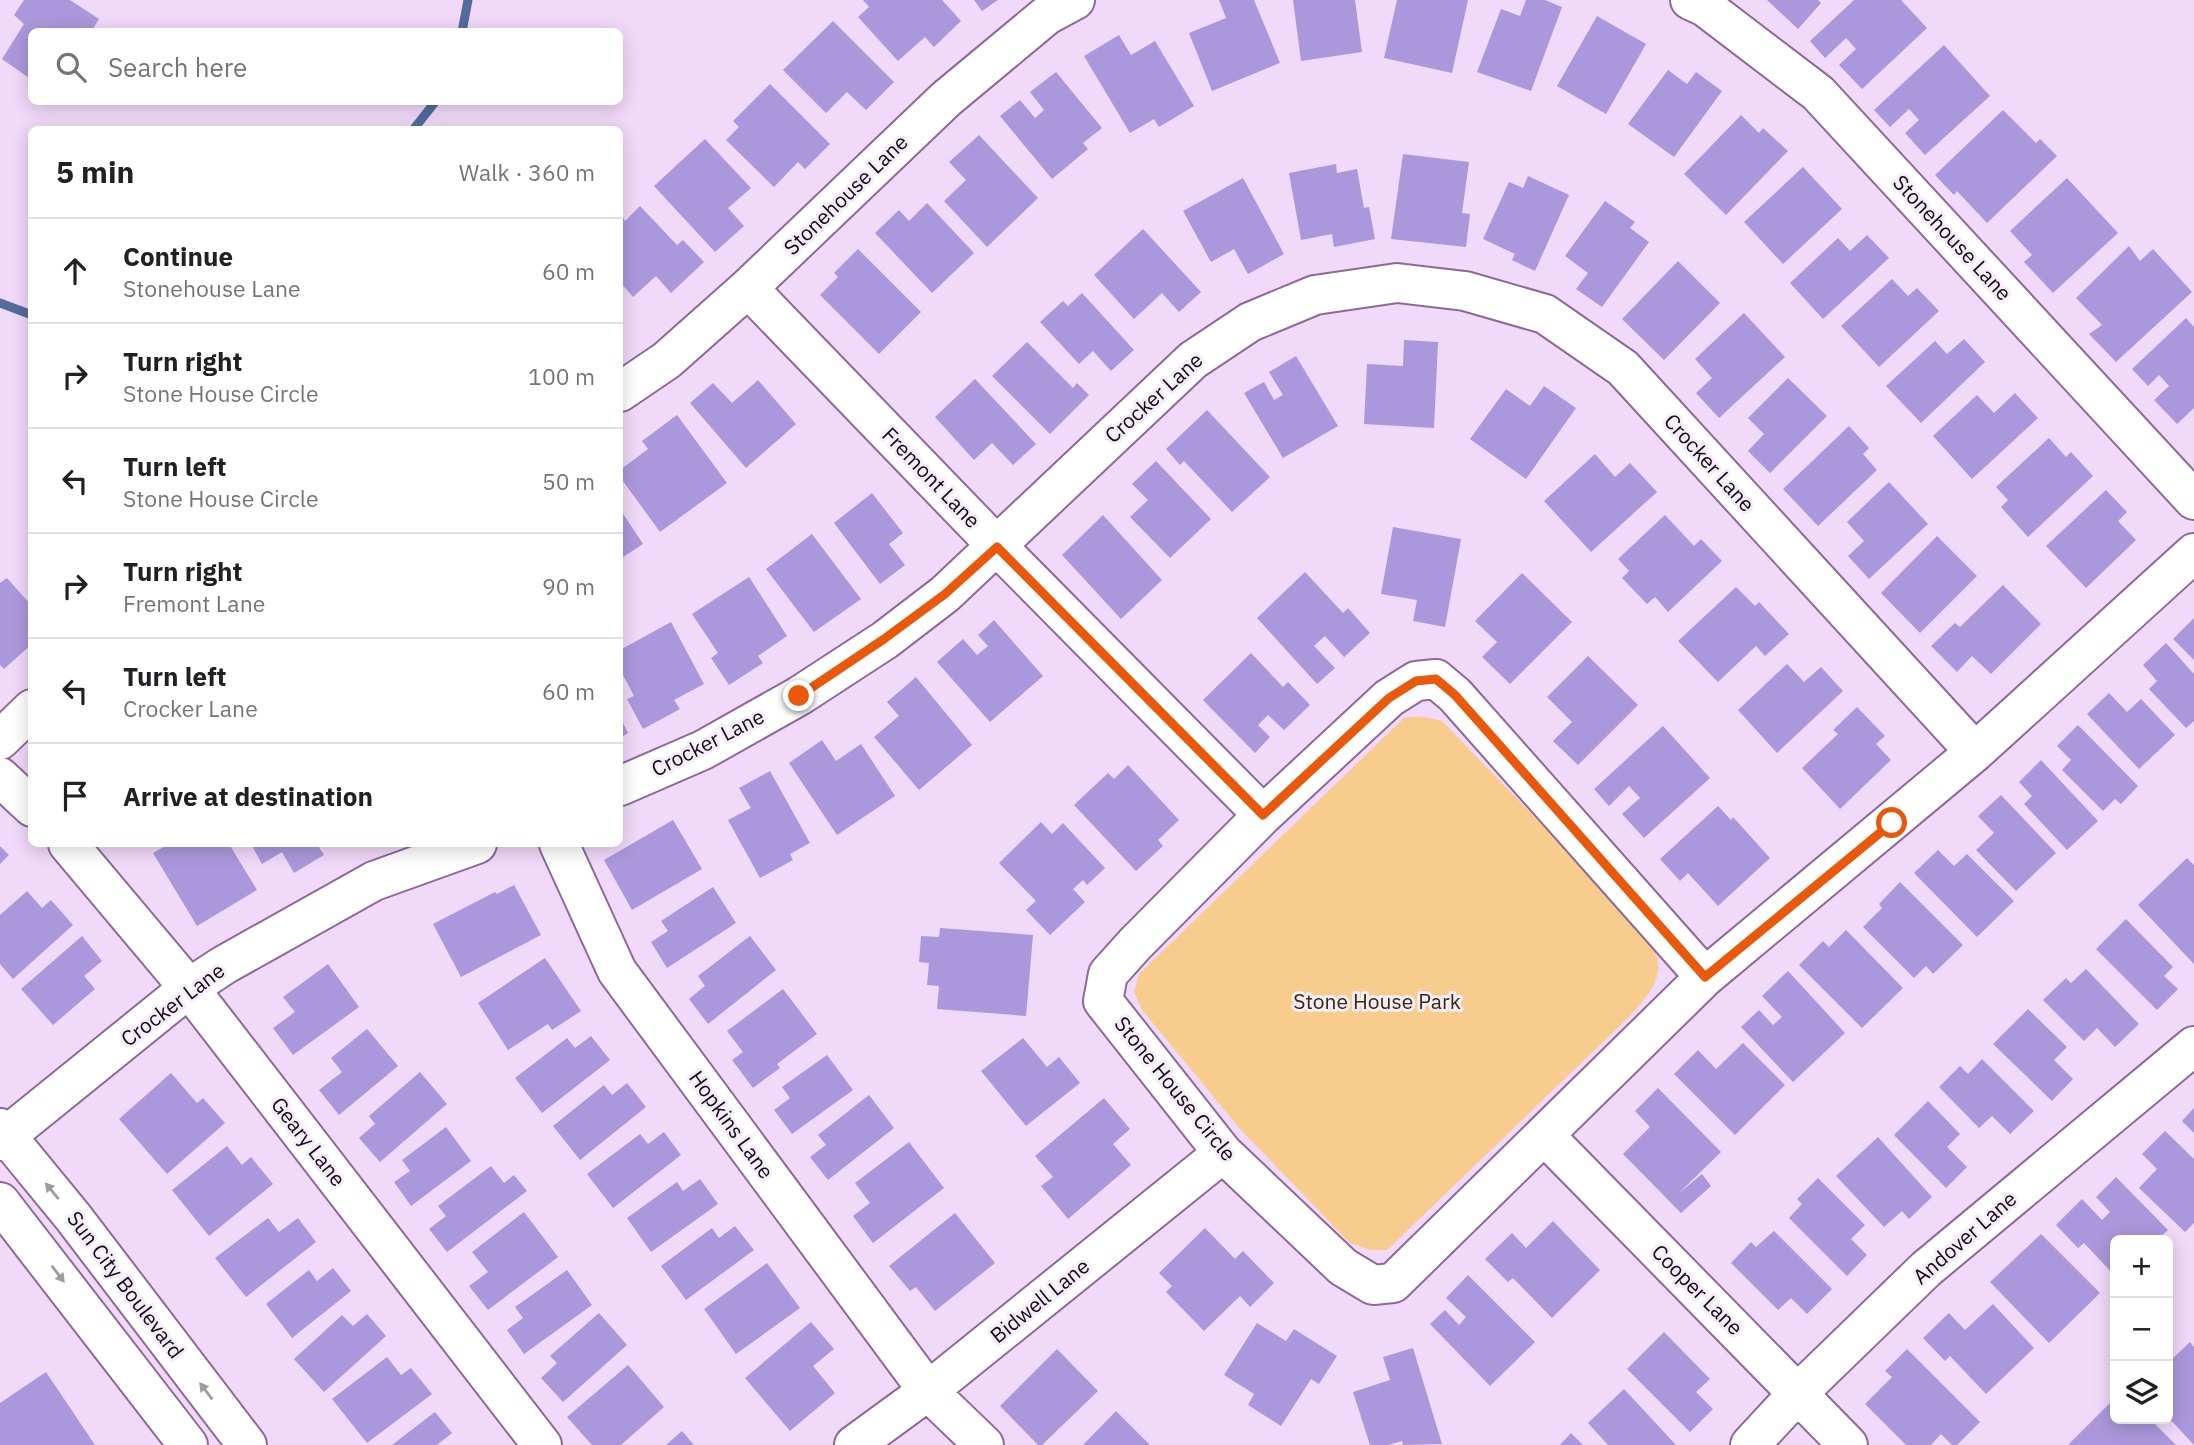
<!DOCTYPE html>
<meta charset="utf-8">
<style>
:root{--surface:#fff;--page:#f6f6f6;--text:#202124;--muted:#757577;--line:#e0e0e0}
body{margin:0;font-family:"IBM Plex Sans",sans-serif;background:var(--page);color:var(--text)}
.controls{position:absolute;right:21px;bottom:21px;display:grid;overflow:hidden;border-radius:10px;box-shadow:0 4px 18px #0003}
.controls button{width:63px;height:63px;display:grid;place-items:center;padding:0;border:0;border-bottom:2px solid var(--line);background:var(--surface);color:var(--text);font:35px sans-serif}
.stop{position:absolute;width:21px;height:21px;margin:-16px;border:5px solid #ea580c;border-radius:50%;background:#fff}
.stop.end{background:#ea580c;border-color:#fff;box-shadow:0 2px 7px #0008}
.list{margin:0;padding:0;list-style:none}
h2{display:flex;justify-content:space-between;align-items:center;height:91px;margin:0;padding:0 28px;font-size:30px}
h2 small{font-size:23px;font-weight:400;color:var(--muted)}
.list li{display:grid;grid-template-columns:46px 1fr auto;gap:21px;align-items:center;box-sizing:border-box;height:105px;padding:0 28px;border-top:2px solid var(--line)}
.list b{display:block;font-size:26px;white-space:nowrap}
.list p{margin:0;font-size:23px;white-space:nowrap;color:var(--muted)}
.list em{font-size:23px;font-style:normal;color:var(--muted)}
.icon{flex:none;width:38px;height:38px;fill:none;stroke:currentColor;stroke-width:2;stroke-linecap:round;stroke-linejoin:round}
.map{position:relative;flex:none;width:2194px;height:1445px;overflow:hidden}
.search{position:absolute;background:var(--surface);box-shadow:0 4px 18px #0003;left:28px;top:28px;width:595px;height:77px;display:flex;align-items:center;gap:18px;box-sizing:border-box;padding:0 24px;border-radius:10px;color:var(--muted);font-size:26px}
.panel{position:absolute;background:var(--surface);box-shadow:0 4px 18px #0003;left:28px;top:126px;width:595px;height:721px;border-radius:10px}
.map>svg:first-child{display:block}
.green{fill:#f7cc8c}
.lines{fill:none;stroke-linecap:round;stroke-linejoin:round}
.stream{stroke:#536c9c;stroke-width:9}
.building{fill:#ab98dc}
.minor-casing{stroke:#8d699a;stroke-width:42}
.minor{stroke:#fff;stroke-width:38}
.oneway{fill:#a19ca3}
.route{stroke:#ea580c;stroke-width:9}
.labels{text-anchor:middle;stroke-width:6;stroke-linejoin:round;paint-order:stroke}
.street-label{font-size:21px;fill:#15071a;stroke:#f5edf8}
.park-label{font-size:21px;fill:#3a2809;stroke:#f5edf8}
</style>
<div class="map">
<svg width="2194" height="1445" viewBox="0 0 2194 1445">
<rect width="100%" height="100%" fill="#f1d9f9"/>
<path class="green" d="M1420 716 1442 721 1557 840 1649 941C1670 972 1651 992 1630 1016L1387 1250H1370L1350 1243 1242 1131 1142 1010 1134 992 1139 974 1404 718Z"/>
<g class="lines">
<path class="stream" d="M462 32 468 0
M413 130 435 102
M0 303 32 315"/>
</g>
<path class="building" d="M24 0H70L99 19 91 32H32V80L2 59 24 24 14 15Z
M863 0H942L961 21 934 47 925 37 898 61 858 17 869 7Z
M974 0H998L982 11Z
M1219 0H1254L1280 63 1212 91 1189 33 1226 18Z
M1293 0H1355L1362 52 1301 61Z
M1397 0H1468L1452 73 1384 58Z
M1526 0H1545L1562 7 1531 91 1477 72 1501 9 1520 16Z
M1767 0H1818L1821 3 1798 29Z
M1854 0H1901L1927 28 1862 89 1839 65 1856 49 1846 38 1825 58 1810 41Z
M1597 16 1646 44 1606 114 1557 86Z
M833 21 894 82 866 110 847 92 826 113 783 70Z
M1119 35 1131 55 1155 41 1194 106 1159 127 1154 119 1130 133 1084 56Z
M1944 45 1990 96 1925 155 1905 133 1919 120 1909 109 1890 127 1874 110Z
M1668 70 1687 84 1696 72 1722 91 1674 157 1628 124Z
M1056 72 1102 128 1083 143 1088 149 1052 179 1000 116 1020 100 1035 118 1044 110 1030 92Z
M770 84 830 144 805 169 798 162 774 187 726 140 739 127 733 121Z
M2003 110 2036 143 2040 139 2057 156 1987 223 1957 191 1954 195 1935 175Z
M1741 115 1759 133 1763 128 1788 151 1726 215 1684 174Z
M979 135 1038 198 987 247 944 201 966 180 949 162Z
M705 139 751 188 728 208 744 226 715 252 654 186Z
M1403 154 1469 162 1462 213 1470 214 1466 247 1391 239Z
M1336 164 1337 173 1357 169 1364 208 1369 207 1375 239 1334 247 1332 234 1301 240 1289 173Z
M1803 167 1842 209 1783 264 1744 222Z
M1528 176 1569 195 1535 271 1512 260 1515 254 1483 239 1509 182 1523 188Z
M1243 178 1284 254 1248 274 1234 249 1211 262 1183 211Z
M2067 178 2118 233 2053 293 2024 262 2032 255 2010 231Z
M1605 201 1635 222 1630 228 1649 242 1602 307 1576 289 1588 273 1565 256Z
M927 203 974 253 932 293 875 233 899 210 909 221Z
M640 206 677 245 683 240 704 262 671 293 656 276 633 297 620 282V222L623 218 625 221Z
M1143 229 1201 292 1179 312 1162 293 1134 319 1094 275Z
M1867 235 1889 258 1823 319 1790 283 1838 238 1850 251Z
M2129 246 2140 261 2153 249 2192 292 2116 362 2089 334 2102 325 2076 298Z
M858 249 921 312 879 354 820 295 838 277 834 273Z
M1678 261 1720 303 1664 360 1622 319Z
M1892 279 1908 296 1917 288 1939 311 1879 367 1841 326Z
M1082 293 1134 350 1111 371 1093 351 1079 364 1040 322 1063 301 1068 306Z
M1744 313 1785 357 1719 418 1696 393 1712 378 1695 359Z
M2186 318 2194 327V408L2177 424 2154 400 2169 386 2159 375 2148 386 2132 369Z
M1964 339 1985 362 1921 423 1886 386 1935 341 1947 354Z
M1404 340 1438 342 1434 428 1364 424 1367 364 1403 366Z
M1027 342 1073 388 1077 383 1089 395 1050 434 992 376Z
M1296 356 1338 426 1283 458 1244 393 1264 382 1274 400 1283 395 1269 372Z
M1788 378 1827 416 1770 473 1748 451 1764 434 1748 418Z
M975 379 1036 444 1013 465 992 443 974 460 935 417Z
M758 380 796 424 746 468 690 403 713 383 732 403Z
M1544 386 1576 408 1526 479 1470 439 1506 389 1530 406Z
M2015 393 2038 418 1972 479 1933 436 1977 395 1994 413Z
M1207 410 1270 477 1232 512 1184 461 1180 465 1166 449Z
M677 415 727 483 660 532 620 477V470L648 449 642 441Z
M1849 426 1869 448 1863 454 1877 470 1818 526 1783 489Z
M2049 438 2066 457 2071 452 2093 476 2028 537 2001 507 2008 500 1996 487Z
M1595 454 1615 477 1630 463 1657 492 1591 552 1544 501Z
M1156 461 1211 519 1170 558 1130 517 1148 500 1132 484Z
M1889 482 1928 524 1869 579 1848 556 1864 541 1847 522Z
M2106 490 2127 512 2118 521 2136 540 2086 588 2046 546Z
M872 493 903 533 889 544 905 565 880 584 834 523Z
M620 509 643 544 620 559Z
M1103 515 1162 580 1121 619 1062 555Z
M1665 515 1694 546 1701 539 1722 561 1668 612 1655 597 1647 604 1622 578 1629 571 1618 559Z
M1393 527 1461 539 1445 627 1413 621 1417 600 1381 594Z
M812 534 861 599 814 632 766 569Z
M1937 536 1977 576 1920 633 1881 593Z
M1305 572 1343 613 1348 608 1370 633 1344 657 1325 636 1314 646 1335 668 1317 684 1257 618Z
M1522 573 1572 622 1510 684 1482 657 1497 642 1475 621Z
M749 577 787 636 758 656 763 663 729 685 711 658 718 653 692 614Z
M7 578 32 606V644L4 669 0 665V583Z
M2003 585 2041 624 1991 674 1972 656 1957 672 1931 646 1955 623 1960 627Z
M1736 587 1755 606 1759 602 1789 634 1765 656 1756 646 1718 682 1678 641Z
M2194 618V660L2173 639Z
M994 620 1043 676 990 722 937 662 963 639 977 655 988 646 978 635Z
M671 622 704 684 674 700 680 709 643 729 627 699 634 696 620 669V650Z
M2166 643 2194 674V721L2186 728 2149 689 2157 681 2143 665Z
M1251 653 1283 687 1288 682 1310 705 1284 730 1268 715 1258 725 1270 737 1255 753 1203 700Z
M1588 656 1638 705 1578 765 1553 741 1572 722 1547 697Z
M1787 664 1804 682 1821 667 1843 691 1777 753 1738 710Z
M916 677 972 745 919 790 874 737 899 716 887 702Z
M2109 693 2127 712 2141 699 2175 735 2139 769 2087 714Z
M1857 707 1885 736 1876 744 1891 760 1840 809 1802 768 1838 734 1833 730Z
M620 717 628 733 620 738Z
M2078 725 2138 786 2121 804 2115 799 2103 811 2062 770 2071 760 2057 746Z
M1663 726 1710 778 1644 838 1622 814 1640 798 1629 786 1609 806 1594 789Z
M822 740 836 761 861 744 895 796 837 835 789 763Z
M2041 760 2098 821 2067 850 2024 804 2032 796 2019 782Z
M1128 765 1179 820 1158 840 1163 846 1136 871 1074 805 1108 773 1114 779Z
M770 771 810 843 790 854 793 860 760 878 728 820 751 808 739 788Z
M2001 795 2056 853 2016 891 1976 850 1994 833 1978 816Z
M1718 806 1731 820 1733 817 1770 858 1718 906 1688 873 1680 881 1660 859Z
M673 820 702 869 632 910 604 860Z
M1041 822 1052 834 1063 823 1105 868 1087 885 1083 880 1073 889 1085 902 1050 935 1026 910 1036 901 999 863Z
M169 844H229L257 890 197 926 153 853Z
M251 844H317L324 855 294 873 282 852 262 864Z
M0 846 9 855 0 864Z
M1938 850 1954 866 1967 854 2014 901 1977 937 1914 873Z
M2187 858 2194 865V964L2138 905Z
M1900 882 1963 945 1933 974 1926 966 1914 978 1863 927 1882 908 1879 904Z
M514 885 541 935 461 977 433 924 495 892 497 894Z
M713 887 736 923 667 968 651 942 668 931 661 921Z
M27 891 42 908 51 900 73 925 13 979 0 964V915Z
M2126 919 2173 967 2164 976 2178 989 2157 1010 2096 949Z
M940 928 1033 935 1026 1016 937 1009 939 986 927 985 929 963 919 962 921 936 939 937Z
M1846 930 1903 988 1862 1028 1799 965 1823 941 1829 947Z
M82 936 102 961 84 976 95 989 53 1025 21 989Z
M750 936 776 970 708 1024 689 999 705 986 698 976Z
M545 958 581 1011 552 1030 548 1024 508 1050 478 1003Z
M328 964 359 1007 293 1055 273 1028 295 1012 283 997Z
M2086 969 2139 1024 2115 1047 2097 1028 2084 1041 2043 1000 2066 978 2071 983Z
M1788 971 1845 1033 1793 1082 1741 1027 1759 1010 1773 1025 1782 1017 1762 996Z
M783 989 817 1034 777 1064 780 1068 753 1088 732 1060 743 1052 727 1031Z
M2028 1009 2067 1047 2054 1060 2073 1079 2052 1101 1993 1044Z
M367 1029 398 1066 339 1115 319 1090 342 1072 331 1058Z
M591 1036 610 1060 542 1113 515 1078 567 1038 575 1048Z
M1023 1038 1047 1067 1059 1057 1080 1083 1026 1126 981 1071Z
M1743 1043 1785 1085 1735 1135 1674 1074 1698 1050 1716 1069Z
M827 1055 853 1090 792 1134 774 1110 790 1098 782 1087Z
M1982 1059 2034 1111 2010 1134 1992 1116 1979 1128 1939 1087 1960 1066 1968 1074Z
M420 1072 447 1104 380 1162 359 1138 375 1124 369 1116Z
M171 1073 197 1103 203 1098 225 1123 167 1174 119 1119Z
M627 1083 646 1107 580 1160 553 1126 604 1085 612 1095Z
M1658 1088 1721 1152 1678 1194 1702 1174 1711 1186 1681 1213 1623 1154 1650 1127 1635 1111Z
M869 1095 894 1128 828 1180 810 1157 826 1145 818 1135Z
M1104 1098 1130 1129 1113 1144 1131 1165 1068 1219 1041 1186 1053 1177 1035 1156Z
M1928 1101 1960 1134 1947 1147 1967 1167 1946 1188 1894 1135Z
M2194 1108V1133L2182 1121Z
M446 1127 471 1161 411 1206 394 1182 410 1171 402 1160Z
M2165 1131 2194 1159V1223L2185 1232 2139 1188 2157 1169 2142 1154Z
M664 1132 681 1155 613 1208 587 1174 640 1134 648 1144Z
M1878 1137 1932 1197 1909 1219 1902 1211 1884 1227 1836 1176Z
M909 1142 944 1188 873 1243 853 1216 870 1203 855 1183Z
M227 1146 242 1165 251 1157 273 1184 209 1236 172 1190Z
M491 1166 504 1183 514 1175 527 1191 447 1252 429 1229 446 1216 438 1206Z
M2116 1177 2168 1230 2157 1240H2115V1276L2084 1243 2078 1248 2056 1225 2082 1199 2102 1220 2110 1212 2096 1197Z
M1818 1178 1865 1225 1851 1239 1867 1255 1847 1276 1789 1218 1802 1204 1797 1199Z
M700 1179 718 1204 651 1252 627 1218 677 1182 683 1191Z
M524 1212 558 1257 488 1310 469 1286 488 1272 472 1252Z
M955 1213 995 1263 935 1311 916 1287 910 1291 889 1266Z
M268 1218 279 1232 298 1218 316 1242 246 1297 215 1258Z
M1553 1221 1600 1270 1552 1318 1513 1278 1508 1282 1485 1259 1512 1233 1526 1248Z
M735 1226 754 1250 686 1300 661 1266 712 1228 719 1238Z
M1205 1228 1235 1259 1243 1251 1274 1283 1250 1307 1240 1296 1204 1331 1166 1292 1172 1286 1159 1273Z
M1774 1231 1832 1289 1807 1314 1791 1298 1778 1310 1731 1263 1751 1242 1756 1247Z
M2041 1234 2100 1293 2049 1343 1990 1282Z
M767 1263 800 1308 736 1354 704 1309Z
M333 1268 351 1291 292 1338 266 1304 309 1270 317 1281Z
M567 1270 592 1305 524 1354 507 1330 523 1318 515 1307Z
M1468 1275 1535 1342 1490 1386 1430 1324 1445 1310 1459 1325 1466 1317 1446 1298Z
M1993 1304 2034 1348 1986 1394 1950 1356 1945 1361 1923 1338 1949 1313 1965 1330Z
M599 1313 627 1345 563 1402 541 1378 557 1363 550 1356Z
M367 1314 386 1336 324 1392 294 1359 342 1315 353 1326Z
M811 1322 834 1349 813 1366 835 1393 790 1431 745 1378Z
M1257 1323 1286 1341 1294 1329 1337 1356 1319 1384 1311 1379 1281 1426 1248 1405 1254 1394 1224 1375Z
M1664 1332 1710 1379 1696 1392 1713 1409 1690 1432 1627 1369Z
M2190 1342 2194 1347V1445L2168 1417V1363Z
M1413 1348 1442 1444 1403 1445 1402 1441 1388 1445H1370L1353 1392 1390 1380 1383 1357Z
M1057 1349 1098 1391 1042 1445H1038L1000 1406Z
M1907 1349 1980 1422 1957 1445H1952L1941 1434 1931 1445H1906L1865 1404 1892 1377 1885 1371Z
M387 1357 401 1375 411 1368 432 1394 367 1443 332 1399Z
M628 1365 664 1407 621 1445H592L567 1417Z
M46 1372 95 1445H0V1403Z
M1624 1389 1676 1445H1608L1588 1423Z
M2115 1398V1419H2150L2176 1445H2068Z
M1116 1411 1150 1445H1083Z
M435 1412 452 1433 437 1445H392Z
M682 1431 694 1445H666Z
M1571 1433 1583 1445H1560Z"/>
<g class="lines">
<defs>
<path id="minor" d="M1690 0 1705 7 1818 93 2194 500
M748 288 997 546 1263 815
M620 392 667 360 748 288 946 99 1047 15 1075 0
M0 740 32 709
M0 777 32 807
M620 786 703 750 799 696 885 640 945 594 1193 360 1250 322 1315 295 1397 283 1465 291 1545 314 1623 368 1975 752
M68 844 189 988 542 1445
M559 844 617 971 928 1391 984 1445
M1705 977 1455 695 1436 679 1416 681 1389 698 1263 815 1135 944 1108 974 1103 1001 1223 1153 1343 1267 1373 1285 1393 1283 1705 977 1975 752 2194 553
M0 1128 73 1217 247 1445
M1545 1136 1848 1445
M0 1141 189 988 224 965 374 881 477 844
M0 1202 188 1445
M854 1445 928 1391 1223 1153
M1750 1445 1798 1393 1926 1269 2194 1046"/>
</defs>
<use href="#minor" class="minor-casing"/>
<use href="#minor" class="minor"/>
</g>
<defs><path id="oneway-solid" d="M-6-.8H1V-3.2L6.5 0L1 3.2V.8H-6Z" transform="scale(1.75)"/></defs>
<g class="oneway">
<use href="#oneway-solid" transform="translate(52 1191) rotate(-129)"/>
<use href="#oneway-solid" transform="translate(58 1274) rotate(53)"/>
<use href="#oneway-solid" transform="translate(206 1391) rotate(-127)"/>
</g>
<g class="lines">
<path class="route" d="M799 696 884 639 945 594 997 547 1263 815 1389 698 1416 681 1436 679 1455 695 1705 977 1892 823"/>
</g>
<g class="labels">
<g class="street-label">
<text transform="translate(846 195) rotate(-44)" y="7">Stonehouse Lane</text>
<text transform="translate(1952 238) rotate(47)" y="7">Stonehouse Lane</text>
<text transform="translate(1154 398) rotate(-42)" y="7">Crocker Lane</text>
<text transform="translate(1709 463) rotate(48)" y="7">Crocker Lane</text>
<text transform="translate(931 478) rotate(46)" y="7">Fremont Lane</text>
<text transform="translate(708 743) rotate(-27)" y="7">Crocker Lane</text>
<text transform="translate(173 1005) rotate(-37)" y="7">Crocker Lane</text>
<text transform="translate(1175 1089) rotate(51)" y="7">Stone House Circle</text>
<text transform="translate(731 1125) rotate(54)" y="7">Hopkins Lane</text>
<text transform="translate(308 1142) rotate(52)" y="7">Geary Lane</text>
<text transform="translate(1965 1238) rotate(-41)" y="7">Andover Lane</text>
<text transform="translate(125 1285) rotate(53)" y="7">Sun City Boulevard</text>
<text transform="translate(1697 1290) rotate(45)" y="7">Cooper Lane</text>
<text transform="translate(1040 1301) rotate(-39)" y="7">Bidwell Lane</text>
</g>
<g class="park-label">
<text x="1377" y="1009">Stone House Park</text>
</g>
</g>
</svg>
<div class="controls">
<button>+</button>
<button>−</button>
<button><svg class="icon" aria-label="layers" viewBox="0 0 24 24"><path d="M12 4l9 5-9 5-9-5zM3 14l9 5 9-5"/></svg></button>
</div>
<div class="stop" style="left:1892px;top:823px"></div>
<div class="stop end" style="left:799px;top:696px"></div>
<div class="search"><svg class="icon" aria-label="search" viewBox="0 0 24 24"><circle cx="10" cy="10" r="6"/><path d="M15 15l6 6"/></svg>Search here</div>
<section class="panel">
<h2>5 min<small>Walk · 360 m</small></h2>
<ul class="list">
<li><svg class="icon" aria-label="ahead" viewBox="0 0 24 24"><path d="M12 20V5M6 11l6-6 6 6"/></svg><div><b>Continue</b><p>Stonehouse Lane</p></div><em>60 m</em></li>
<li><svg class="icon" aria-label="right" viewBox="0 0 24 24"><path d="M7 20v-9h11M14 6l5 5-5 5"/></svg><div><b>Turn right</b><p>Stone House Circle</p></div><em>100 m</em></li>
<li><svg class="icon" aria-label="left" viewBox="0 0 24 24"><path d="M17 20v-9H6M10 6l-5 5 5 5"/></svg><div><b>Turn left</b><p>Stone House Circle</p></div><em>50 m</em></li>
<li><svg class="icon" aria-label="right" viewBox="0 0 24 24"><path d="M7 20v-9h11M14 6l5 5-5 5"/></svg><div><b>Turn right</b><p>Fremont Lane</p></div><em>90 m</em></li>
<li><svg class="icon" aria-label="left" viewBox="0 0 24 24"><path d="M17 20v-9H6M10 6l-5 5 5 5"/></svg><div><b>Turn left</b><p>Crocker Lane</p></div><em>60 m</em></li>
<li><svg class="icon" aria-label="arrive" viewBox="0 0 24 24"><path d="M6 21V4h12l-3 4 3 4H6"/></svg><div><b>Arrive at destination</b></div></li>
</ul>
</section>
</div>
